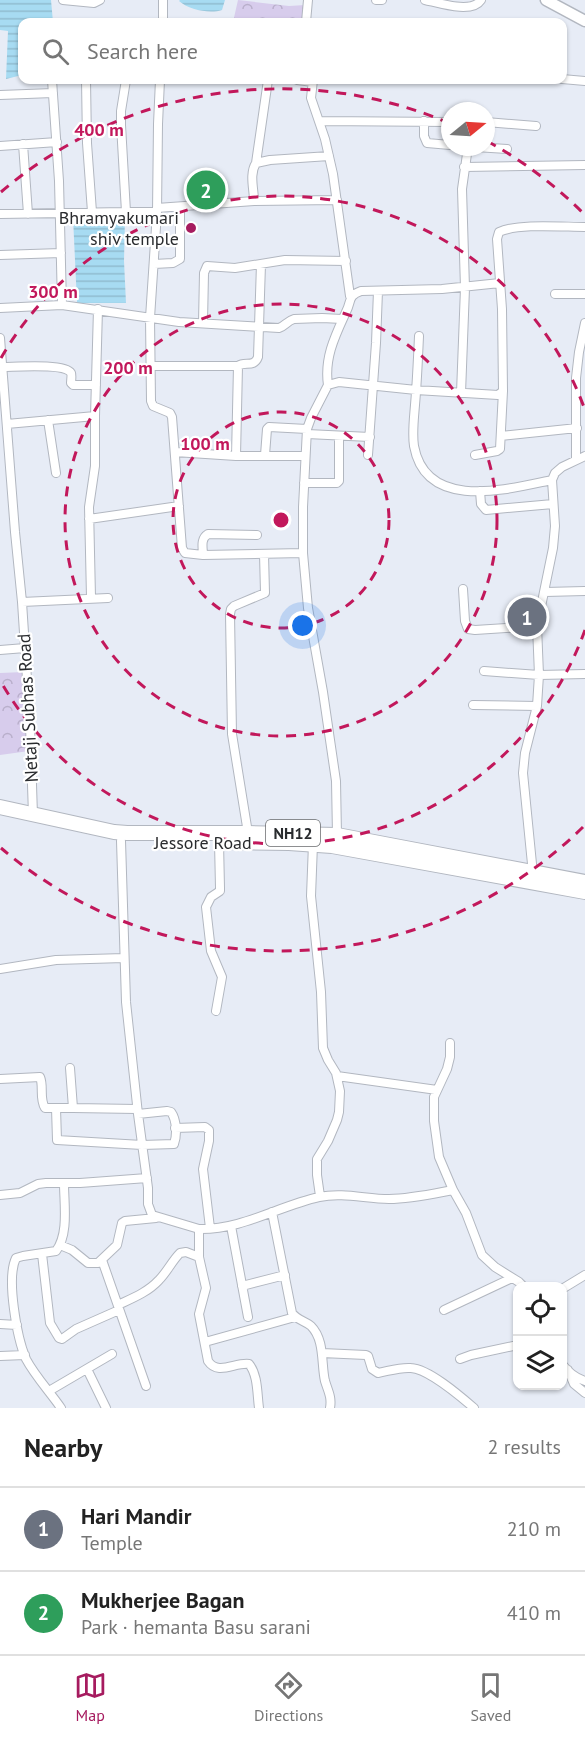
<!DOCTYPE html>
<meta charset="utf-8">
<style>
:root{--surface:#fff;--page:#f6f6f6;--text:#222;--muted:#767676;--line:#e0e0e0;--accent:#a61b5f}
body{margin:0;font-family:"PT Sans",sans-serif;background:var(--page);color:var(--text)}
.controls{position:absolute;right:18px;bottom:18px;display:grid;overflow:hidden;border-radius:12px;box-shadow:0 2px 4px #0004}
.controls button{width:54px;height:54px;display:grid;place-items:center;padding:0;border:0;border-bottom:2px solid var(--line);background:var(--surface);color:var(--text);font:30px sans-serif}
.compass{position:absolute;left:441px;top:102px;width:54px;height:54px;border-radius:50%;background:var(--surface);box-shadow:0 2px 4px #0004;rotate:72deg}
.you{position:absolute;left:303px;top:626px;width:21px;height:21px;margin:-15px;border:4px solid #fff;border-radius:50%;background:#1a73e8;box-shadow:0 0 0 9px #1a73e833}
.badge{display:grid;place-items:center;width:39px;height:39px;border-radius:50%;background:var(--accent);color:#fff;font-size:20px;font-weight:700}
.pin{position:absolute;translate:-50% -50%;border:3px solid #fff;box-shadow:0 2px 6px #0006}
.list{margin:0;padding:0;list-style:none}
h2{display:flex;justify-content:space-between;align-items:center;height:78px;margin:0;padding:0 24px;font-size:26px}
h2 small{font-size:20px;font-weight:400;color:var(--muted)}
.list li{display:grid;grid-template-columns:39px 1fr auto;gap:18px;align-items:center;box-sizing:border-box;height:84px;padding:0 24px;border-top:2px solid var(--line)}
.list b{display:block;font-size:22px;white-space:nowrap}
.list p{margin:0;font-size:20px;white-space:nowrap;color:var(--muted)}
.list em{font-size:20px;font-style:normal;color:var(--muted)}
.icon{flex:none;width:33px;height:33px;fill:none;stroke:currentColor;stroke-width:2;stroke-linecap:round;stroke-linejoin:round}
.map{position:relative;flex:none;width:585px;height:1408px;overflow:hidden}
.search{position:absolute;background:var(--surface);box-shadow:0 2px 4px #0004;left:18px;right:18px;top:18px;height:66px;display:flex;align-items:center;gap:15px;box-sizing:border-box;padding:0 21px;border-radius:12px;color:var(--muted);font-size:22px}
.sheet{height:246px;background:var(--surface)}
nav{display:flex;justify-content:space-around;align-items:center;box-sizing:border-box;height:84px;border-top:2px solid var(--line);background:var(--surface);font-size:16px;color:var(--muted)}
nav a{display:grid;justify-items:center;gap:3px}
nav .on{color:var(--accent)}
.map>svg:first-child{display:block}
.park{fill:url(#park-crowns)}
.water{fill:url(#water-rules)}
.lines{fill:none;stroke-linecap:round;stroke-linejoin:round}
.minor-casing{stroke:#b2b7c0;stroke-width:10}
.tertiary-casing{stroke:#b2b7c0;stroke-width:13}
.trunk-casing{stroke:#b2b7c0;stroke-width:16}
.minor{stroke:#fff;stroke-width:8}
.tertiary{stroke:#fff;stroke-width:10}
.trunk{stroke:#fff;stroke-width:14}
.ring{fill:none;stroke:#c2185b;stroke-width:3;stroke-dasharray:10 8}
.poi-dot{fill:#a61b5f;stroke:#fff;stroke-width:2}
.labels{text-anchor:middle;stroke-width:4.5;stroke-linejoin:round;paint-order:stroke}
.shield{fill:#fff;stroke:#696b6d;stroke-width:1.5}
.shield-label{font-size:16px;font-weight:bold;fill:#292b2e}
.poi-label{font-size:18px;fill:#292b2e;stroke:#fff;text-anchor:end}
.street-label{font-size:18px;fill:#292b2e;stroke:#fff}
.centre{fill:#c2185b;stroke:#fff;stroke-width:3}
.ring-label{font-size:18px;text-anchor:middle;font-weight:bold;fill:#c2185b;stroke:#fff;stroke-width:4.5;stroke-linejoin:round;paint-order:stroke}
</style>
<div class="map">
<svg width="585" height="1408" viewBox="0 0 585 1408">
<defs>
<pattern id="park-crowns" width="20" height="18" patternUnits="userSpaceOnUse" patternTransform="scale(1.5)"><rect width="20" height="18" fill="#d7ccec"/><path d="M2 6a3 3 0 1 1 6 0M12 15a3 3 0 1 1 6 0" fill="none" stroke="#b9afcb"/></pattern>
<pattern id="water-rules" width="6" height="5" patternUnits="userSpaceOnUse" patternTransform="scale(1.5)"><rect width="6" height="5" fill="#a7dbf2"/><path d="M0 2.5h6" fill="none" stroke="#90bcd0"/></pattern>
</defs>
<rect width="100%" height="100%" fill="#e7ecf6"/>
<path class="park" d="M238 0 289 6 305 5 302 22H233Z
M223 181 225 194 188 197V186Z
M24 672 29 751 0 755V673Z"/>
<path class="water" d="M0 0H51L53 22H22V75L6 79 8 31 0 30Z
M180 0H225L222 10C210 14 189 10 179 1Z
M73 217H125L124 261 126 303H77Z"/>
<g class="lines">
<defs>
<path id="minor" d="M63 0 94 3 100 0
M376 0H382
M425 0C439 3 472 14 481 0
M163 22V0
M306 22 308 0
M562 79 585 81
M52 80 59 181 62 305
M86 80 87 143 92 212
M126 80 121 111V125L126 212H157
M160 80 158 124 157 212 150 318 151 401 153 406 170 413 172 417 182 548 185 553 203 555 303 553
M297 80 313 82
M313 80 311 98 325 139 333 174 350 296
M0 95 53 93
M319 121 450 122
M424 121V136L427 143 450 145
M486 122 536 126
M23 144 28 214
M0 146 57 142
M475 147 507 149
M256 163 268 80
M464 167 585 165
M254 201C254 189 249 174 256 163L270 160 329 156
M157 208 254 201 337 200
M0 214 126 212
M0 255 61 253
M154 264 173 263 180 259V207
M555 294H585
M0 308 62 305 179 322 279 328C285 326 287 321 294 319L322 318 342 319
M203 323 204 273 207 266 235 268 285 260 346 261
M419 336C418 359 417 382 415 405 414 418 412 433 414 446 426 512 508 489 552 480
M0 338 15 532 22 602 30 725 33 815
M150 366H238
M3 367C15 367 65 363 71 373 72 375 71 381 71 383L73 385H96
M328 385C324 358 335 336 346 312 352 301 347 296 361 291L442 289 500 283
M461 393 465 288 462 189 468 147
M48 420 56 473
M7 424 95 416
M307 434 370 437
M501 436 577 428
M175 452 236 456H305
M265 455 267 429 269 427 307 429
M368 455 376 343 378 291
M475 455 497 451 500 449 503 391
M236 456 238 366C245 361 254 368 258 357L261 264
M576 459V378L579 352 585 323
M304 483H337L339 481V437
M480 491 481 504 486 510 553 504
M89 519 179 506
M203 555C203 548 200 539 208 534L257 535
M463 589 465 621 468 629 475 630 537 626
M545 592 585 591
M91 597 89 507 95 466V416L98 309
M22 602 108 598
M0 650 25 648
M484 671 539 675 585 674
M473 705 537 706
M248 833 232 734 230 614 231 609 234 606 265 593 264 554
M337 835 336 781 323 692 308 608 303 553V507L307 429 311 418 328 385 339 382 416 390 498 395 503 391 502 309 497 239 499 232C518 223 563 227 585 227
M121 841 126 1002 138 1114 148 1188V1204L152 1215 199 1229C241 1230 279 1206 319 1197 343 1192 366 1199 389 1199 410 1199 432 1194 453 1190
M313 844 311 896 321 992 323 1048 328 1060 336 1073 340 1091 339 1112 337 1120 328 1141 317 1159V1175L320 1196
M533 874 523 773 525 753 537 706 539 675 537 626 553 548 555 526 552 480 555 473 562 467 585 456
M0 969 56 960 124 958
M216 1011 222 977 211 951 206 907 211 897 220 891V888L219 842
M450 1043V1057L447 1069 434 1097V1121L439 1157 453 1190 466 1213 482 1255 495 1267 519 1282 523 1286
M70 1068 73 1108 137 1109
M337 1076 437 1090
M0 1079 40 1077C44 1086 39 1098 45 1108H73
M56 1108 57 1140 142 1145 174 1144C177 1136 177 1120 171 1112L167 1111 138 1114
M175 1128 205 1127 209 1130V1141L203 1169 210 1228
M0 1195 20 1193 38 1184 46 1183H80L147 1178
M272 1212 292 1313C297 1320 305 1321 311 1326 325 1340 321 1364 325 1381 328 1391 332 1397 330 1408
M231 1226 248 1317
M199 1229V1257L206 1288 199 1314 208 1361C218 1376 235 1362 249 1364 258 1375 257 1393 259 1408
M60 1245 72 1250 88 1263H98L117 1245 122 1223 125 1221 156 1218
M42 1254 50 1323 59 1338 62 1339 76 1329 119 1310
M102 1260 146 1386
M242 1286 285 1275
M562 1289 585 1275
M118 1305C133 1298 148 1292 159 1280 167 1272 172 1261 180 1253L186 1252 199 1257
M444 1310 512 1278
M0 1324 17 1325
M205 1342 295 1317
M322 1353 366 1355 368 1356 372 1369 378 1373C389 1371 400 1367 411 1368 429 1369 460 1396 474 1408
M0 1356 25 1355
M460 1359 471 1355 518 1345
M562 1364C568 1372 575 1378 585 1381
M87 1369 106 1408
M568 1370 574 1384 585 1393
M49 1391 112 1354
M61 1408C50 1392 35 1376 26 1359 17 1338 6 1278 16 1258L23 1256 56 1251C69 1234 64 1204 64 1183"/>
<path id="tertiary" d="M546 0 585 21"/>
<path id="trunk" d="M0 807 114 832 127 833H248L337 835 585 882
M225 842 289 843 332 846 585 892"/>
</defs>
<use href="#minor" class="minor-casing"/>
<use href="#tertiary" class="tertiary-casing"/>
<use href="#trunk" class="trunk-casing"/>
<use href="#minor" class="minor"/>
<use href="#tertiary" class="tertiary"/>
<use href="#trunk" class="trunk"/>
</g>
<g class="ring">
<circle cx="281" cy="520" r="108"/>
<circle cx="281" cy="520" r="216"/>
<path d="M585 630A323 323 0 0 1 1 682M1 358A323 323 0 0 1 585 410"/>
<path d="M583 827A431 431 0 0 1 1 848M1 192A431 431 0 0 1 449 123M487 141A431 431 0 0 1 583 213"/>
</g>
<circle class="poi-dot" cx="191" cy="228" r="6"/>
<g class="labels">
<rect class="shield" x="266" y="820" width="54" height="26" rx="4.5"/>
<g class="shield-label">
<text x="293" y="839">NH12</text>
</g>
<g class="poi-label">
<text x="179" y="224">Bhramyakumari<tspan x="179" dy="21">shiv temple</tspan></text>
</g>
<g class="street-label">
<text transform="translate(28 708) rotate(-93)" y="6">Netaji Subhas Road</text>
<text x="203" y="849">Jessore Road</text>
</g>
</g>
<circle cx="281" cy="520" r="9" class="centre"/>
<g class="ring-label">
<text x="99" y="136">400 m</text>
<text x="53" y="298">300 m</text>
<text x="128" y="374">200 m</text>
<text x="205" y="450">100 m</text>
</g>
</svg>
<div class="controls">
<button><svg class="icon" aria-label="locate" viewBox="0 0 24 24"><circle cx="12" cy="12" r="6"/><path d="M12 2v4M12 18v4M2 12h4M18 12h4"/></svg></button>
<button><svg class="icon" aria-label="layers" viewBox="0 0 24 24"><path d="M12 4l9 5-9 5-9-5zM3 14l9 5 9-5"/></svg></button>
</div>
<svg class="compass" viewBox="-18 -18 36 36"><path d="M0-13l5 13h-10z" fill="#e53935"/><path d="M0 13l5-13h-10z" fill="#767676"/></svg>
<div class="you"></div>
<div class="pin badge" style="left:527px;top:617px;background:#6b7280">1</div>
<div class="pin badge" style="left:206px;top:190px;background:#2e9e5b">2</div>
<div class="search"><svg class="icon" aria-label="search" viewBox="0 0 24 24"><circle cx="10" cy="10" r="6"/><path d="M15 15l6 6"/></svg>Search here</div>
</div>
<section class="sheet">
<h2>Nearby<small>2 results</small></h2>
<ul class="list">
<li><span class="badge" style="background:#6b7280">1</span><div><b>Hari Mandir</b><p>Temple</p></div><em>210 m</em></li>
<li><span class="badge" style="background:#2e9e5b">2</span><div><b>Mukherjee Bagan</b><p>Park · hemanta Basu sarani</p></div><em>410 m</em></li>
</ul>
</section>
<nav>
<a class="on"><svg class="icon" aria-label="map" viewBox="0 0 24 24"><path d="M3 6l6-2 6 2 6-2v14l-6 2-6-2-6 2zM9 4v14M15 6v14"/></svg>Map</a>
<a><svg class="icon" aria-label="directions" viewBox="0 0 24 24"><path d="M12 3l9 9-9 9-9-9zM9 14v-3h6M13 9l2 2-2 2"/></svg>Directions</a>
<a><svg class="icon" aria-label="saved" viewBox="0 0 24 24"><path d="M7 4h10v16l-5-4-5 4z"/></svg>Saved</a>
</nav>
